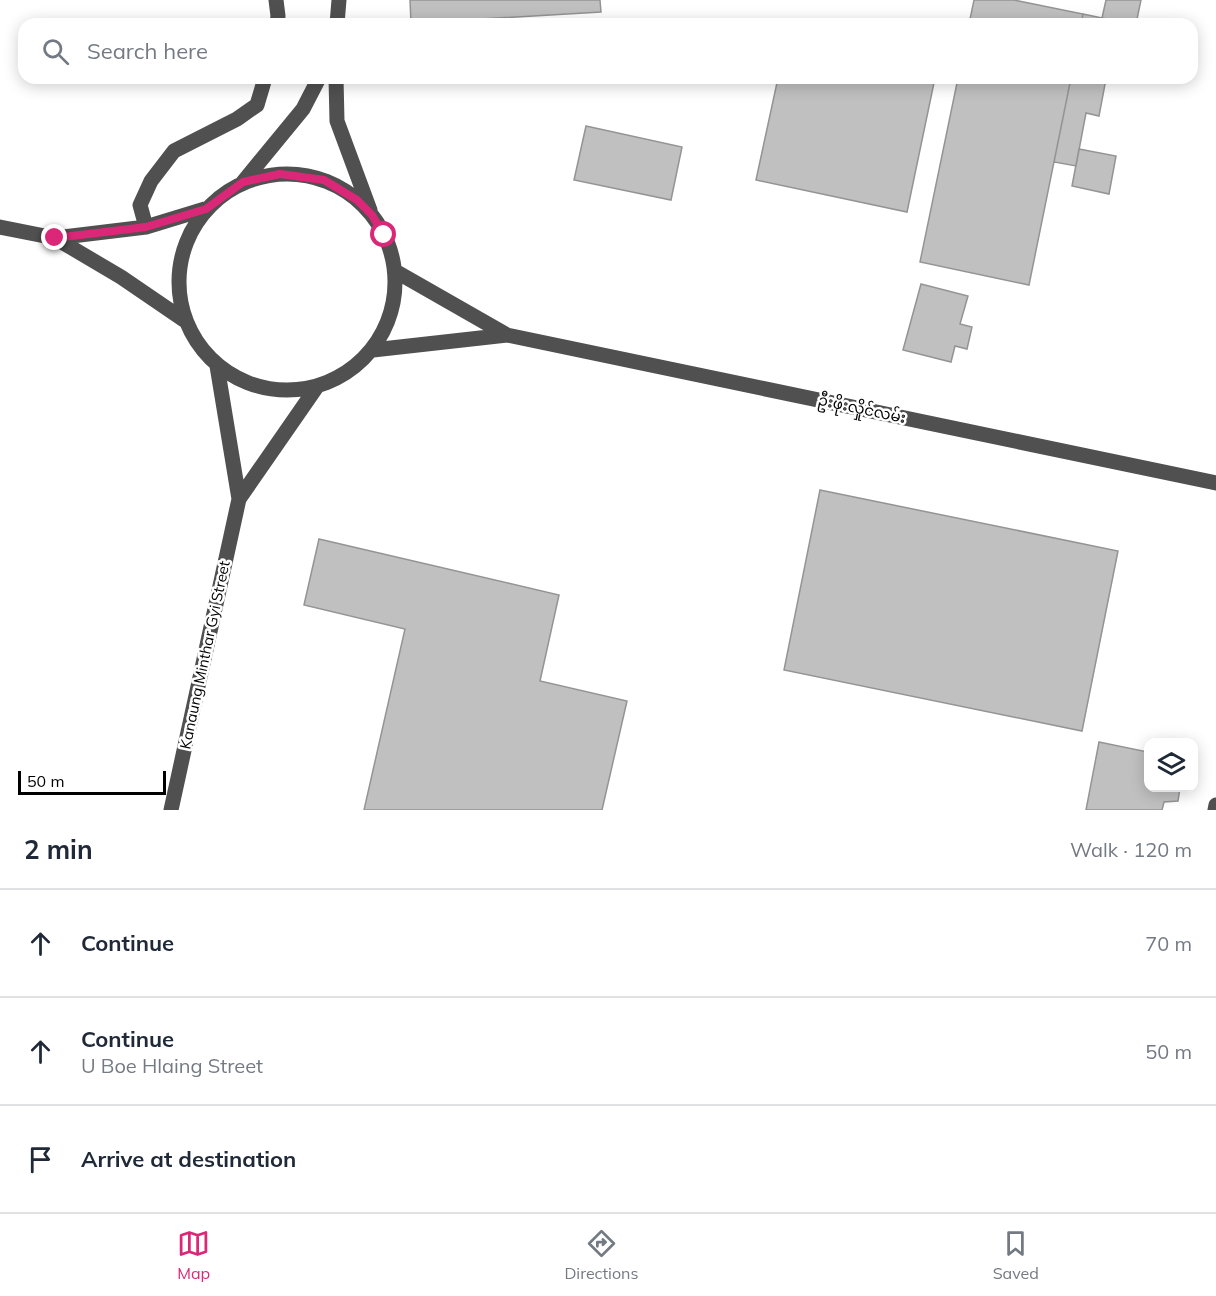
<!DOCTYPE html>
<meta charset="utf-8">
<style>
:root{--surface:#fff;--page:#f6f6f7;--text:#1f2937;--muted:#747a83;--line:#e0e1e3;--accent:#db2777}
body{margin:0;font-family:Mulish,"Noto Sans Myanmar",sans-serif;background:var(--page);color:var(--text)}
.controls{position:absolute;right:18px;bottom:18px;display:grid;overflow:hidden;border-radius:12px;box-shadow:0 3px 15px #0003}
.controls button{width:54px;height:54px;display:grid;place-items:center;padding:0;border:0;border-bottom:2px solid var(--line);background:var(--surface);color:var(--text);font:30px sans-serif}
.scale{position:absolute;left:18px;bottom:15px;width:148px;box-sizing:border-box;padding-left:6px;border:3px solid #000;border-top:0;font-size:16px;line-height:21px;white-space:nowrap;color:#000;-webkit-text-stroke:4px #fff;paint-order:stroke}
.stop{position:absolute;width:18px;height:18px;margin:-14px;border:4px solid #db2777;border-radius:50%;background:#fff}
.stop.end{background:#db2777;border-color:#fff;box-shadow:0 2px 6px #0008}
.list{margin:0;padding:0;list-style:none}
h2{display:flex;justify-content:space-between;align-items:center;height:78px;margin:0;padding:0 24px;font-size:26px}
h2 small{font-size:20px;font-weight:400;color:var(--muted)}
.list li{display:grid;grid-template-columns:39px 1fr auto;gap:18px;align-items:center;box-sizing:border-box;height:108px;padding:0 24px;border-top:2px solid var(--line)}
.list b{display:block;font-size:22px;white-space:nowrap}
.list p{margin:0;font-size:20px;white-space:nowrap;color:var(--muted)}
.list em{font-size:20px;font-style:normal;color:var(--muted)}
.icon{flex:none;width:33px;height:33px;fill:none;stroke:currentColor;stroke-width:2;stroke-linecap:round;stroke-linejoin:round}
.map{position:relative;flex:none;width:1216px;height:810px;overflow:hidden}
.search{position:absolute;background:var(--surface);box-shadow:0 3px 15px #0003;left:18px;right:18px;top:18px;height:66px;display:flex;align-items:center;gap:15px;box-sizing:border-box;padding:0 21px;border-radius:18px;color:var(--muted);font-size:22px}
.sheet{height:402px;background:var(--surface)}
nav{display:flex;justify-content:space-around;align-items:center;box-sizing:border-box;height:84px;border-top:2px solid var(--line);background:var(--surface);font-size:16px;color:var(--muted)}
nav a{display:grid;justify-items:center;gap:3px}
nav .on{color:var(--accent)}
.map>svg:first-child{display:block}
.building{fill:#c0c0c0;stroke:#949494;stroke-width:1.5}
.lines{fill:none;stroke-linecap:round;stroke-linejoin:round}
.minor{stroke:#505050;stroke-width:15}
.route{stroke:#db2777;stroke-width:8}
.labels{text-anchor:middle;stroke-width:5;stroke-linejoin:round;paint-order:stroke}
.street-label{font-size:15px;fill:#000;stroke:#fff}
</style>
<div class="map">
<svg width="1216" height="810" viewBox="0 0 1216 810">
<rect width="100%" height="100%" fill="#fff"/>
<path class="building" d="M410 0H600L601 12 411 23Z
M974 0H1014L1083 14 1081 24H969Z
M1106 0H1141L1136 24 1102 18Z
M1083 14 1102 18 1134 24H1081Z
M778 78H935L907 212 756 180Z
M958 78H1071L1029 285 920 262Z
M1071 78 1106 79 1099 116 1086 113 1076 166 1054 162Z
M586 126 682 147 671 200 574 180Z
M1079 149 1116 156 1109 194 1072 186Z
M921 284 968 296 960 324 972 327 967 349 955 346 951 362 903 350Z
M820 490 1118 551 1082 731 784 670Z
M319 539 559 595 540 681 627 701 602 810H364L405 629 304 605Z
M1099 742 1148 752V788H1180L1178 801 1164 802 1162 810H1086Z"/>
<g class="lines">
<path class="minor" d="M276 0 278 16 277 24
M337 24 339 0
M336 78 337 121 370 210
M179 282a108 108 0 1 1 216 0a108 108 0 1 1-216 0Z
M243 182 303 109 319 78
M0 227 55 238 121 277 184 320
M146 227 140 205 151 181 174 151 237 119 257 105 265 78
M55 238 146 227 205 209
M395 271 507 335
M373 350 507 335 1216 483
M239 499 316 388
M171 810 239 499 217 366
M1215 810 1216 805"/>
</g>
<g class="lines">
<path class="route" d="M55 238 146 227 206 209 243 182 280 174 324 180 357 200 372 215 384 235"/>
</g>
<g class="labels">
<g class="street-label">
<text transform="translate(862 409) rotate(12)" y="5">ဦးဖိုးလှိုင်လမ်း</text>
<text transform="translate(205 655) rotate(-78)" y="5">Kanaung Minthar Gyi Street</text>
</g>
</g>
</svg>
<div class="controls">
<button><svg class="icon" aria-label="layers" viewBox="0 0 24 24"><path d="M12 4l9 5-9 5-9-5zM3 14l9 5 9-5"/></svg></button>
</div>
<div class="scale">50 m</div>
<div class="stop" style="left:384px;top:235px"></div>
<div class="stop end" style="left:55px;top:238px"></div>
<div class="search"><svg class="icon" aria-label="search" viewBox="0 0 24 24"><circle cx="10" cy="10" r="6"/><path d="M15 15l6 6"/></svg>Search here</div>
</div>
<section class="sheet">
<h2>2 min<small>Walk · 120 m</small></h2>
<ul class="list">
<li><svg class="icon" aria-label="ahead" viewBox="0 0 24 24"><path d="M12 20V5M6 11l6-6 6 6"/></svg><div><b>Continue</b></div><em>70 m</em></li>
<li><svg class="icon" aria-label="ahead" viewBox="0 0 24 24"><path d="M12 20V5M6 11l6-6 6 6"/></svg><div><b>Continue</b><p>U Boe Hlaing Street</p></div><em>50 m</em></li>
<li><svg class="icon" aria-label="arrive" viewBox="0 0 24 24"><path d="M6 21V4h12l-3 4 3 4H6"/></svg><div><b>Arrive at destination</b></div></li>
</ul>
</section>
<nav>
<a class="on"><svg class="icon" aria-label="map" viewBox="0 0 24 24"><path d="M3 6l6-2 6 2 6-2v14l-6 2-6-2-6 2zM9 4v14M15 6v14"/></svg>Map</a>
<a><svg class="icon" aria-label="directions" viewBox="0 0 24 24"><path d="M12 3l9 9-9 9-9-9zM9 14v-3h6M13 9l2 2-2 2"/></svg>Directions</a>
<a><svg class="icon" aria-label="saved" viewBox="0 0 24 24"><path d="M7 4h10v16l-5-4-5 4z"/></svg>Saved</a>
</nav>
